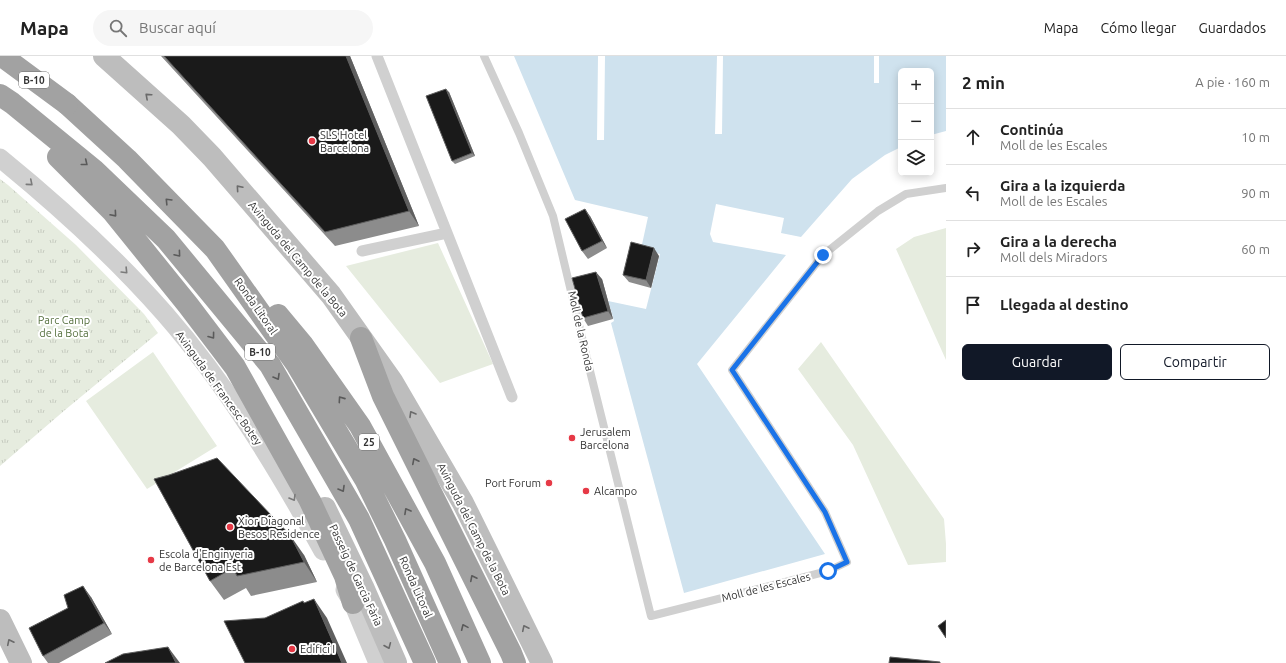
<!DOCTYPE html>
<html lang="es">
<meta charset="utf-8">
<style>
:root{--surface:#fff;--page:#f6f6f6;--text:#222;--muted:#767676;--line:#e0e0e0;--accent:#111827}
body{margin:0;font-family:Ubuntu,sans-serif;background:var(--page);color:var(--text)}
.controls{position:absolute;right:12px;top:12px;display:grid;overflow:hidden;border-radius:6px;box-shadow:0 2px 10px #0003}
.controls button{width:36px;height:36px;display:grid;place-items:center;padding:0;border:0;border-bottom:1px solid var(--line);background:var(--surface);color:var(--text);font:20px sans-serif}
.stop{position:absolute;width:12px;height:12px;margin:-9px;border:3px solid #1a73e8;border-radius:50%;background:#fff}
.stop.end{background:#1a73e8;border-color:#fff;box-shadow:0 1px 4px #0008}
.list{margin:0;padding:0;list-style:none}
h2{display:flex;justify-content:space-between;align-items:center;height:52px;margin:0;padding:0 16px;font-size:17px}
h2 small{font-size:13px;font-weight:400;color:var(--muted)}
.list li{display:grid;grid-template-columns:26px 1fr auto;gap:12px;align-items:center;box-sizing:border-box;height:56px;padding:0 16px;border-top:1px solid var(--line)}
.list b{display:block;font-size:15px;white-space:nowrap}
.list p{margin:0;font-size:13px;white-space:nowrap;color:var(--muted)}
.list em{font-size:13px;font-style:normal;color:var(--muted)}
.actions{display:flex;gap:8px;padding:12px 16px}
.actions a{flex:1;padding:9px 0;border:1px solid var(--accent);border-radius:6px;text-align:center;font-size:14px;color:var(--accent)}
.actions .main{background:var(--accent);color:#fff}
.icon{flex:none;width:22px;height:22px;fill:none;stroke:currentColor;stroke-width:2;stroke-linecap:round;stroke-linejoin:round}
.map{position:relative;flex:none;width:946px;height:607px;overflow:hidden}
header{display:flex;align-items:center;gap:24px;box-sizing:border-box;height:56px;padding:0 20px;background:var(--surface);border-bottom:1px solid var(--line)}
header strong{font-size:19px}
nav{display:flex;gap:22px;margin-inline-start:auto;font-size:14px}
.search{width:280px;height:36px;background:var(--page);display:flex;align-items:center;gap:10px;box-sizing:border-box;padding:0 14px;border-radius:22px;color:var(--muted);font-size:15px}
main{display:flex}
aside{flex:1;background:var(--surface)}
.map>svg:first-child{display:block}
.green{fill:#e6ecdf}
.park{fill:url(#park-tufts)}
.water{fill:#cfe2ee}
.pier{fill:#fff}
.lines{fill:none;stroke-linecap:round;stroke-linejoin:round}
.service{stroke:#d0d0d0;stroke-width:8}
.pedestrian{stroke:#d0d0d0;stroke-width:11}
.tertiary{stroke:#d0d0d0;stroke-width:19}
.secondary{stroke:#bdbdbd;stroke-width:22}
.trunk{stroke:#a2a2a2;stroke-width:22}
.trunk-bridge{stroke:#a2a2a2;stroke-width:22}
.wall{fill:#8c8c8c}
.shaded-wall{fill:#5f5f5f}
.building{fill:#1a1a1a;stroke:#5f5f5f}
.oneway{stroke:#6a6a6a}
.oneway2{stroke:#5a5a5a}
.oneway3{stroke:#7a7a7a}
.route{stroke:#1a73e8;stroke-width:5}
.poi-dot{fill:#e63946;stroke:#fff;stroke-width:1.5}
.labels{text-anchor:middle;stroke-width:4;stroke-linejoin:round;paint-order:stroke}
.shield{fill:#fff;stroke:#707070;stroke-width:1}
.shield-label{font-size:10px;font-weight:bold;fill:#333}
.poi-label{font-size:11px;fill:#333;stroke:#fff;text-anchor:start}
.street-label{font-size:11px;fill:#333;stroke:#fff}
.park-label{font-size:11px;fill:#56703f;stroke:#fff}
</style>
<header>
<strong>Mapa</strong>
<div class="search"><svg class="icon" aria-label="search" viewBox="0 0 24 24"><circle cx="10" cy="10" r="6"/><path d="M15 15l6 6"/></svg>Buscar aquí</div>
<nav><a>Mapa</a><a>Cómo llegar</a><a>Guardados</a></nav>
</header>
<main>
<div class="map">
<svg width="946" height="607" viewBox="0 0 946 607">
<defs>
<pattern id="park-tufts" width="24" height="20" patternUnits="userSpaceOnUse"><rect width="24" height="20" fill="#e6ecdf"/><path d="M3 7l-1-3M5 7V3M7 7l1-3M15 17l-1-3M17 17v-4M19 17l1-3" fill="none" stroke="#c6cbc0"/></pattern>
</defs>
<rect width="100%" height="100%" fill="#fff"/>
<path class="green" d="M946 172V304L896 193 914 181Z
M438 187 493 308 440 327 346 210Z
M821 286 944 463 946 488V506L908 509 853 389 798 313Z
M153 296 217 390 147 433 86 345Z"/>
<path class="park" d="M0 123 8 129 76 189 144 258 158 277 65 354 0 410Z"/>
<path class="water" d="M514 0H946V75L931 79V15H901V91L885 99 852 123 801 181 781 177 784 162 716 148 710 178 713 186 786 199 697 308 825 498 684 537 611 267 614 265 608 245 646 253 660 198 641 193 648 161 575 144Z"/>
<path class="pier" d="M598 0H605L604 84H597Z
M717 0H723L722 78H715Z
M874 0H879V27H874Z"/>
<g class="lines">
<path class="service" d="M484 0 519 77 553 160 591 319 651 560 828 515 847 506 825 456 732 314 823 199 878 155 906 138 946 132"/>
<path class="pedestrian" d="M377 0 512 341
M362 195 447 177"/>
<path class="tertiary" d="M0 102C59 150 115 201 165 258 227 329 278 413 323 495
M345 534 353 547 378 607"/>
<path class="secondary" d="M104 0 181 69 212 101 331 239 392 325 463 447 542 607
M325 452 363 531 396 607
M0 564 21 607"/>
<path class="trunk" d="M0 39 12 47 94 114 166 183 270 309 359 463 425 607
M67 48 127 103 215 193 297 309 365 423 395 484 450 607
M58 101 113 156 188 249 235 311 310 445 345 520 353 547
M278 259 303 289 360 370 435 507 480 607
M361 282 383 340 511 597 515 607"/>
<path class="trunk-bridge" d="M2 0 67 48"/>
</g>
<path class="wall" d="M161 0H350L419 170 335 190Z
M449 36 475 100 455 108 452 105Z
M590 160 607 192 588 203 582 195Z
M659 200 651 232 629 226 623 219Z
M602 223 613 263 588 270 583 262Z
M154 423 304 499 317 526 251 540 246 532 224 544 210 525Z
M91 541 112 578 59 607H48L43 600Z"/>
<path class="shaded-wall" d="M346 0H350L419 170 409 155Z
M446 33 449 36 475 100 472 97Z
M585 153 590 160 607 192 602 185Z
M654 192 659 200 651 232 646 224Z
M596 216 602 223 613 263 608 255Z
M290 479 304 499 317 526 304 506Z
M83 530 91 541 112 578 104 567Z
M314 543 327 562 347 607H342Z
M168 591 180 607H176Z"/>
<path class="building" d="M164 0H346L409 155 325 176Z
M446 33 472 97 452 105 426 40Z
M585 153 602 185 582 195 565 163Z
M631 186 654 192 646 224 623 219Z
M596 216 608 255 583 262 572 222Z
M217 402 290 479 304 506 237 520 233 512 210 525 154 423 169 419Z
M83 530 104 567 43 600 29 572 68 552 64 539Z
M314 543 342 607H245L224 565 265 562 303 545 304 547Z
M946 564V582L938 570Z
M168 591 176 607H105L123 598Z
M890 601 940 606V607H889Z"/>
<defs><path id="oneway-chevron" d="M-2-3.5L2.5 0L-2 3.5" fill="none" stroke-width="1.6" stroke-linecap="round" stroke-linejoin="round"/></defs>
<g class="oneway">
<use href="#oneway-chevron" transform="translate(148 40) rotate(-138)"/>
<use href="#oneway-chevron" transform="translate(239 132) rotate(-131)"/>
<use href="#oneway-chevron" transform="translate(412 358) rotate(-120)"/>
<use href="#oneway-chevron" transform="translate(525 572) rotate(-116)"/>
<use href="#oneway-chevron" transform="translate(10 586) rotate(-116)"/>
<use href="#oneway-chevron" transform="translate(388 590) rotate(67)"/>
</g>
<g class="oneway2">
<use href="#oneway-chevron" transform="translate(85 107) rotate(39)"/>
<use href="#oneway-chevron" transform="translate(168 145) rotate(-134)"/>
<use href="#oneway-chevron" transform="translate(114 158) rotate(49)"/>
<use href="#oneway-chevron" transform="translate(178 198) rotate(50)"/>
<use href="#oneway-chevron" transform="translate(212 280) rotate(53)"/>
<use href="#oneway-chevron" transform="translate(277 321) rotate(60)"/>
<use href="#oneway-chevron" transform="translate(341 343) rotate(-125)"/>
<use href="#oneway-chevron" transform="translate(415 405) rotate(-117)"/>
<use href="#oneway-chevron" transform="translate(342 433) rotate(60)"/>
<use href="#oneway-chevron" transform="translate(407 455) rotate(-119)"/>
<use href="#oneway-chevron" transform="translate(473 522) rotate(-117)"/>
<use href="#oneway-chevron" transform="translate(464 571) rotate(-114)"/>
</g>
<g class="oneway3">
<use href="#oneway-chevron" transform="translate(30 127) rotate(40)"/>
<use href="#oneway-chevron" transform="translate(125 215) rotate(46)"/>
<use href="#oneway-chevron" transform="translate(293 442) rotate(59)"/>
</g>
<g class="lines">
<path class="route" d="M823 199 732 314 825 456 847 506 828 515"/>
</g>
<g class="poi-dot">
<circle cx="312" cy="85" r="4"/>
<circle cx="572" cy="382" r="4"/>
<circle cx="549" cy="427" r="4"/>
<circle cx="586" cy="435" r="4"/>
<circle cx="230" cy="471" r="4"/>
<circle cx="151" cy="504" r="4"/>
<circle cx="292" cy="593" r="4"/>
</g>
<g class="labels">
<g class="shield">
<rect x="19" y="16" width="30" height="16" rx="3"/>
<rect x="245" y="288" width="30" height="16" rx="3"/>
<rect x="359" y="378" width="20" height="16" rx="3"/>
</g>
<g class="shield-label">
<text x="34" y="28">B-10</text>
<text x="260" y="300">B-10</text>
<text x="369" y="390">25</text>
</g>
<g class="poi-label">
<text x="320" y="83">SLS Hotel<tspan x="320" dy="13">Barcelona</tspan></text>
<text x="580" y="380">Jerusalem<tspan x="580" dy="13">Barcelona</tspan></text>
<text x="541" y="431" text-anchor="end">Port Forum</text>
<text x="594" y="439">Alcampo</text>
<text x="238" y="469">Xior Diagonal<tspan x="238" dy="13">Besos Residence</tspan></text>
<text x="159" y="502">Escola d'Enginyeria<tspan x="159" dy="13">de Barcelona Est</tspan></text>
<text x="300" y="597">Edifici I</text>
</g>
<g class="street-label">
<text transform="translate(298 203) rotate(50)" y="4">Avinguda del Camp de la Bota</text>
<text transform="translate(256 250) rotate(55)" y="4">Ronda Litoral</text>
<text transform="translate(581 275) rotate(77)" y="4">Moll de la Ronda</text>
<text transform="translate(219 332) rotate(54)" y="4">Avinguda de Francesc Botey</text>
<text transform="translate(474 473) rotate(63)" y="4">Avinguda del Camp de la Bota</text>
<text transform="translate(356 519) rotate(65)" y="4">Passeig de Garcia Fària</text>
<text transform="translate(416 531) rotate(66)" y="4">Ronda Litoral</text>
<text transform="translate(766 531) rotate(-14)" y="4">Moll de les Escales</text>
</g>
<g class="park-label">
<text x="64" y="268">Parc Camp<tspan x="64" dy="13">de la Bota</tspan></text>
</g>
</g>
</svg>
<div class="controls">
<button>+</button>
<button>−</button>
<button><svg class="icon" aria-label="layers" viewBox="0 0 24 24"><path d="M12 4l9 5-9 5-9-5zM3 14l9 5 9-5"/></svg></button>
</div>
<div class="stop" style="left:828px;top:515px"></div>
<div class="stop end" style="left:823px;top:199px"></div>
</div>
<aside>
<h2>2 min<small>A pie · 160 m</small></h2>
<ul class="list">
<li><svg class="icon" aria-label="ahead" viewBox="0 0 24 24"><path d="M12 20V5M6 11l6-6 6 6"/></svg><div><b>Continúa</b><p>Moll de les Escales</p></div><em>10 m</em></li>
<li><svg class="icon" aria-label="left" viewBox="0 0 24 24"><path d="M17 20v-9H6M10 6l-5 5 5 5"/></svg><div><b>Gira a la izquierda</b><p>Moll de les Escales</p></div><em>90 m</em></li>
<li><svg class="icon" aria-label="right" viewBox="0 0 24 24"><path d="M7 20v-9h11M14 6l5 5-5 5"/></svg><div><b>Gira a la derecha</b><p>Moll dels Miradors</p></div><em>60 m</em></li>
<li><svg class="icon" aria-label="arrive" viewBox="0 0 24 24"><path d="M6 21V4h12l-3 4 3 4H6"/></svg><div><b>Llegada al destino</b></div></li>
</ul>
<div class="actions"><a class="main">Guardar</a><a>Compartir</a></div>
</aside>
</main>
